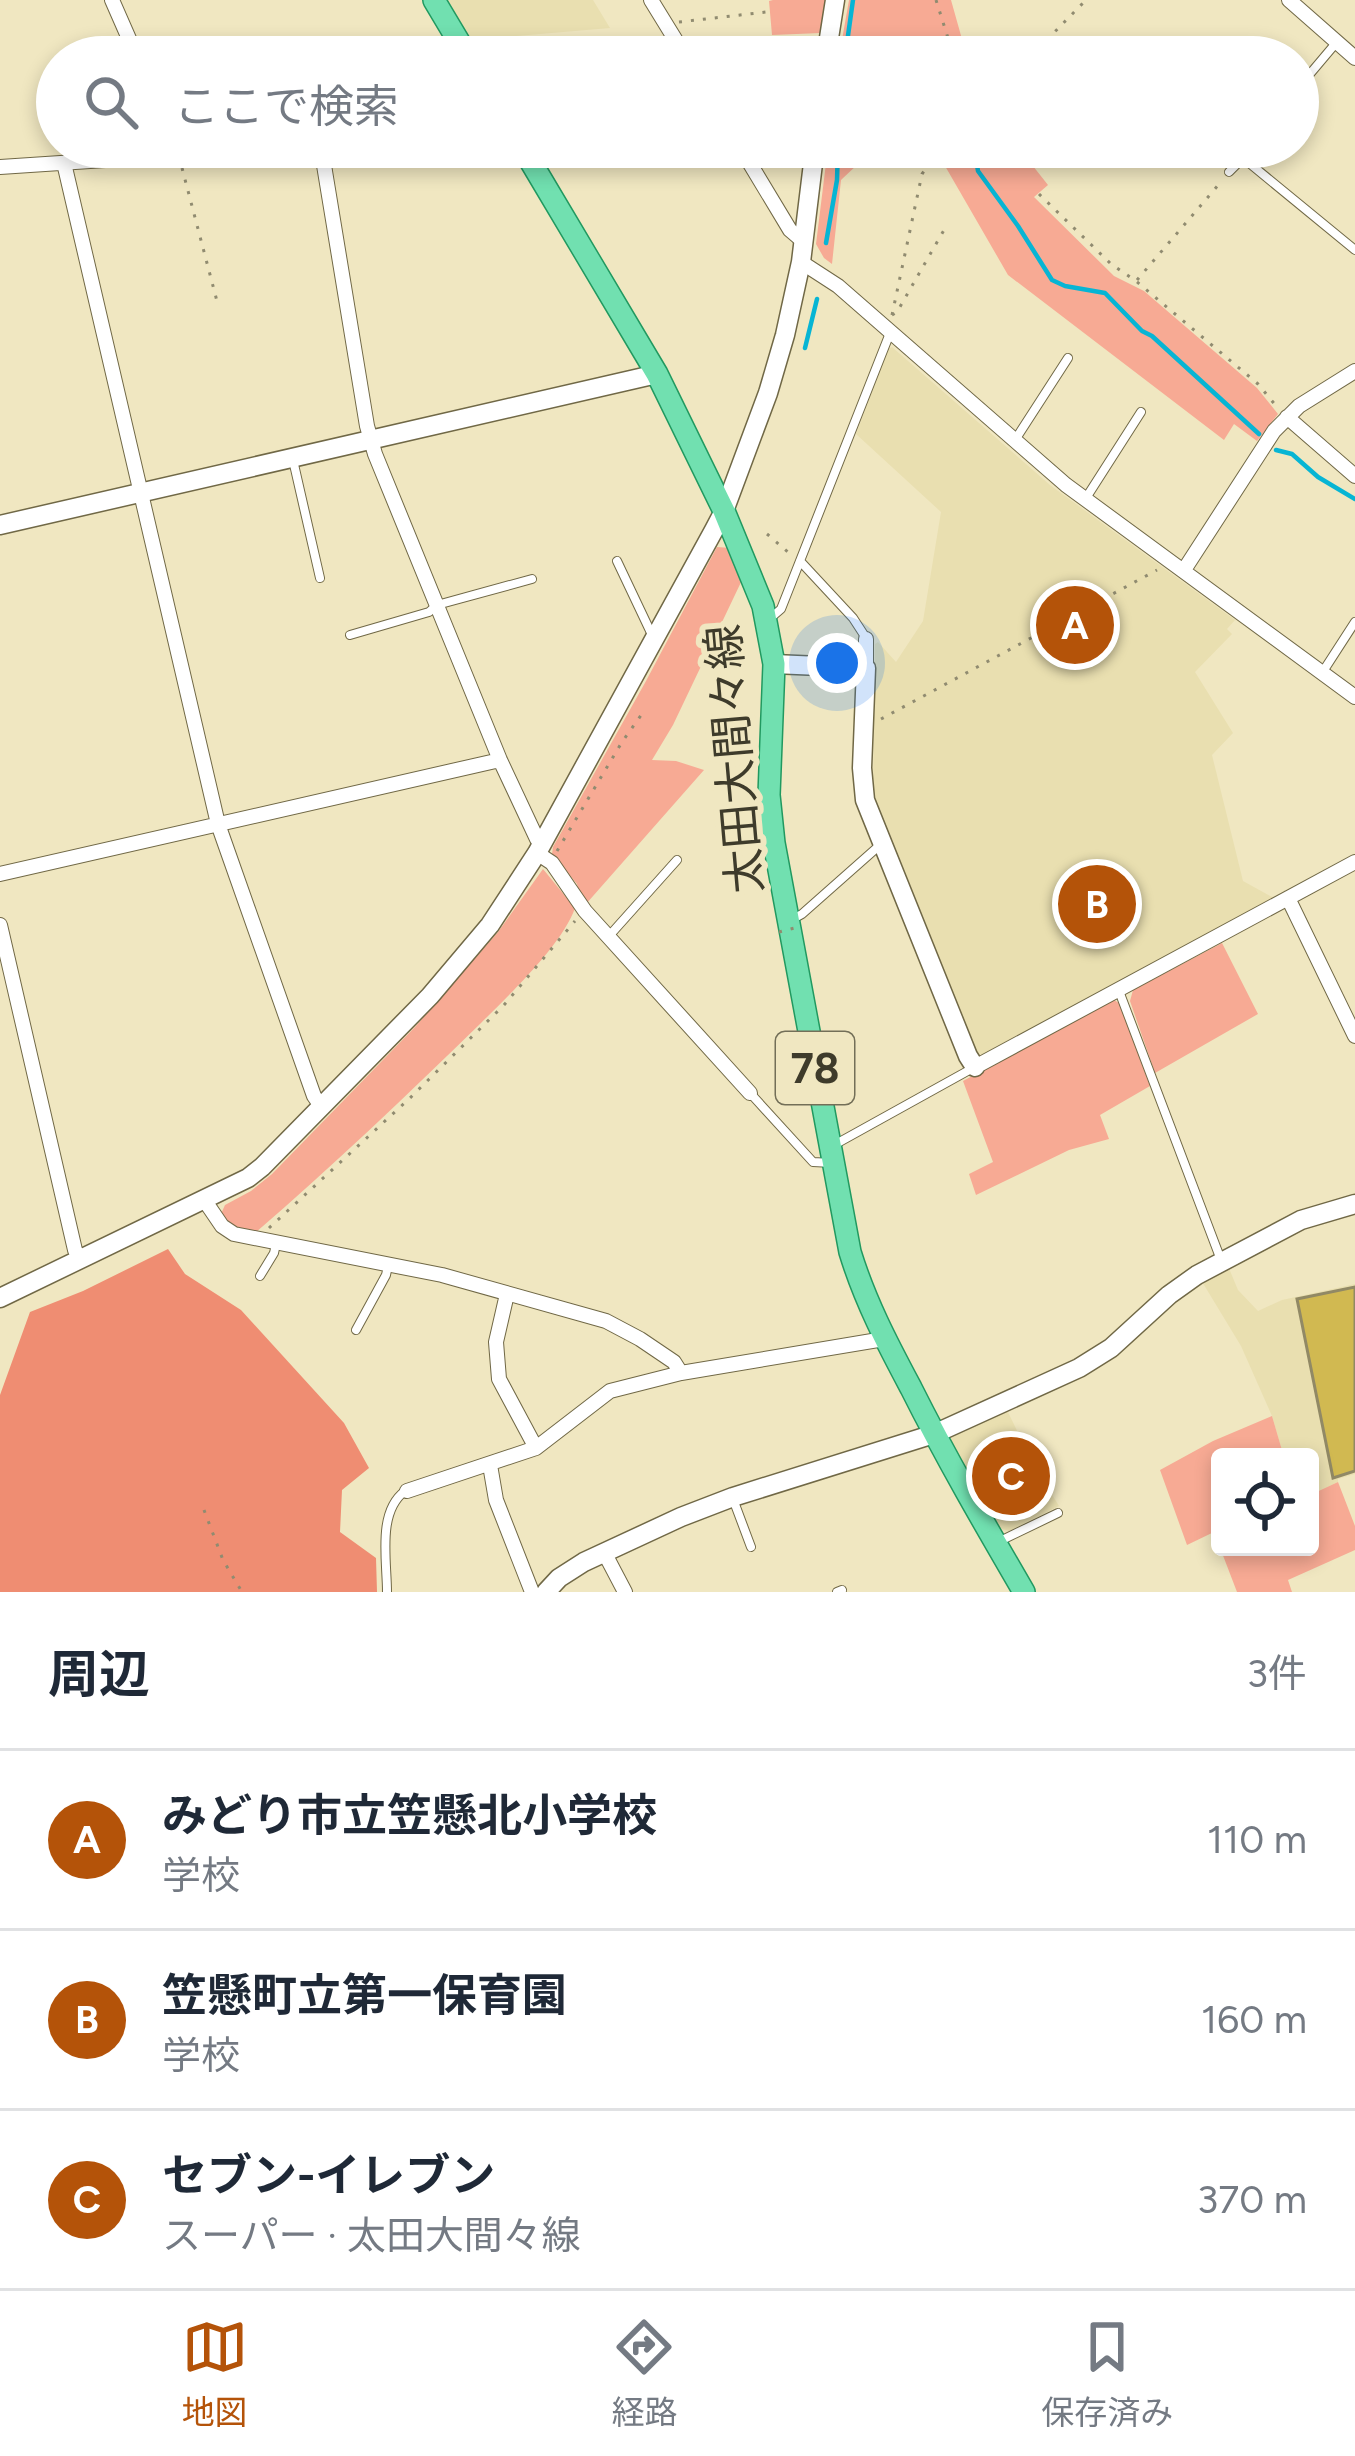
<!DOCTYPE html>
<html lang="ja">
<meta charset="utf-8">
<style>
:root{--surface:#fff;--page:#f6f6f7;--text:#1f2937;--muted:#747a83;--line:#e0e1e3;--accent:#b45309}
body{margin:0;font-family:Figtree,"Noto Sans JP",sans-serif;background:var(--page);color:var(--text)}
.controls{position:absolute;right:36px;bottom:36px;display:grid;overflow:hidden;border-radius:12px;box-shadow:0 6px 18px #0003}
.controls button{width:108px;height:108px;display:grid;place-items:center;padding:0;border:0;border-bottom:3px solid var(--line);background:var(--surface);color:var(--text);font:60px sans-serif}
.you{position:absolute;left:837px;top:663px;width:42px;height:42px;margin:-30px;border:9px solid #fff;border-radius:50%;background:#1a73e8;box-shadow:0 0 0 18px #1a73e833}
.badge{display:grid;place-items:center;width:78px;height:78px;border-radius:50%;background:var(--accent);color:#fff;font-size:39px;font-weight:700}
.pin{position:absolute;translate:-50% -50%;border:6px solid #fff;box-shadow:0 3px 12px #0006}
.list{margin:0;padding:0;list-style:none}
h2{display:flex;justify-content:space-between;align-items:center;height:156px;margin:0;padding:0 48px;font-size:51px}
h2 small{font-size:39px;font-weight:400;color:var(--muted)}
.list li{display:grid;grid-template-columns:78px 1fr auto;gap:36px;align-items:center;box-sizing:border-box;height:180px;padding:0 48px;border-top:3px solid var(--line)}
.list b{display:block;font-size:45px;white-space:nowrap}
.list p{margin:0;font-size:39px;white-space:nowrap;color:var(--muted)}
.list em{font-size:39px;font-style:normal;color:var(--muted)}
.icon{flex:none;width:66px;height:66px;fill:none;stroke:currentColor;stroke-width:2;stroke-linecap:round;stroke-linejoin:round}
.map{position:relative;flex:none;width:1355px;height:1592px;overflow:hidden}
.search{position:absolute;background:var(--surface);box-shadow:0 6px 18px #0003;left:36px;right:36px;top:36px;height:132px;display:flex;align-items:center;gap:30px;box-sizing:border-box;padding:0 42px;border-radius:66px;color:var(--muted);font-size:45px}
.sheet{height:696px;background:var(--surface)}
nav{display:flex;justify-content:space-around;align-items:center;box-sizing:border-box;height:168px;border-top:3px solid var(--line);background:var(--surface);font-size:33px;color:var(--muted)}
nav a{display:grid;justify-items:center;gap:6px}
nav .on{color:var(--accent)}
.map>svg:first-child{display:block}
.built{fill:#e9dfb0}
.green{fill:#f7aa94}
.forest{fill:#ef8d72}
.lines{fill:none;stroke-linecap:round;stroke-linejoin:round}
.stream{stroke:#07b5d4;stroke-width:4.5}
.building{fill:#d1b951;stroke:#918965;stroke-width:3}
.service-casing{stroke:#706846;stroke-width:10}
.minor-casing{stroke:#706846;stroke-width:16}
.tertiary-casing{stroke:#706846;stroke-width:21}
.primary-casing{stroke:#219960;stroke-width:24}
.path{stroke:#908b70;stroke-width:3;stroke-dasharray:3 9;stroke-linecap:butt}
.service{stroke:#fff;stroke-width:8}
.minor{stroke:#fff;stroke-width:14}
.tertiary{stroke:#fff;stroke-width:18}
.primary{stroke:#71e0b0;stroke-width:21}
.path-bridge{stroke:#908b70;stroke-width:3;stroke-dasharray:3 9;stroke-linecap:butt}
.labels{text-anchor:middle;stroke-width:12;stroke-linejoin:round;paint-order:stroke}
.shield{fill:#f0e7c1;stroke:#736f58;stroke-width:3}
.shield-label{font-size:42px;font-weight:bold;fill:#3e3b2b}
.street-label{font-size:45px;fill:#3e3b2b;stroke:#f0e7c1}
</style>
<div class="map">
<svg width="1355" height="1592" viewBox="0 0 1355 1592">
<rect width="100%" height="100%" fill="#f0e7c1"/>
<path class="built" d="M448 0H593L610 28 471 40Z
M892 347 1050 485 1235 620 1227 629 1232 634 1195 672 1233 733 1212 755 1243 881 1274 898 982 1055 977 1052 873 791 875 644 878 642 896 662 923 621 941 512 856 434 888 349Z
M1228 1266 1238 1290 1258 1311 1282 1300 1355 1284V1474L1338 1479V1482L1310 1495V1457H1284L1272 1416 1241 1346 1201 1280Z
M1007 1410 1033 1464 1059 1506 1009 1531 999 1528 949 1443 953 1435Z"/>
<path class="green" d="M773 0H827L821 33 772 35 769 1Z
M849 0H951L967 57H839Z
M828 147H876L841 180 832 264 824 258 816 244Z
M924 147H1018L1048 185 1034 197 1114 276 1144 291 1257 388 1278 414 1257 441 1234 424 1224 440 1008 275 941 159Z
M717 547 731 548 743 578 673 725 652 760 676 761 704 770 586 904 579 894 577 884 552 854 553 847 646 681Z
M543 869 575 908C562 945 509 995 481 1023 407 1095 333 1166 255 1233L231 1227 221 1214 225 1205 251 1191 272 1174 415 1027 498 932Z
M1222 943 1258 1014 1155 1073 1130 1001 1133 990Z
M1114 1000 1119 1003 1150 1086 1100 1115 1109 1139 1069 1150 976 1195 969 1174 993 1162 963 1081Z
M1272 1416 1284 1457H1220V1547H1310V1495L1338 1482 1355 1526V1550L1288 1580 1292 1592H1237L1214 1532 1187 1545 1160 1470 1213 1441Z"/>
<path class="forest" d="M168 1249 185 1274 241 1310 344 1423 369 1468 342 1490 340 1532 376 1558 377 1592H0V1395L30 1312 83 1291Z"/>
<g class="lines">
<path class="stream" d="M845 57 853 0
M974 147 978 171 1018 226 1052 280 1065 286 1105 293 1142 331 1152 336 1259 434
M826 243 837 180 838 147
M805 348 817 299
M1276 450 1292 454 1318 477 1355 499"/>
</g>
<path class="building" d="M1355 1287V1471L1333 1478 1297 1299Z
M1023 1448 1043 1483 1019 1496 1013 1486 1010 1488 996 1463Z"/>
<g class="lines">
<defs>
<path id="service" d="M1298 88 1336 43
M1243 158 1355 250
M1229 172 1243 158 1247 147
M1015 440 1068 358
M293 460 320 578
M1086 498 1141 412
M617 561 653 637
M800 561 853 618 866 638
M767 621 781 609 890 333
M350 635 429 612 437 605 532 579
M1322 673 1355 622
M791 920 802 914 880 845
M609 936 677 860
M1119 991 1221 1260
M751 1094 813 1162 832 1163
M834 1145 973 1068
M260 1276 274 1253 276 1244
M356 1330 386 1275 388 1266
M733 1499 751 1547
M1000 1541 1058 1513
M387 1592C387 1560 377 1512 405 1491
M837 1592 842 1590"/>
<path id="minor" d="M112 0 137 57
M651 0 686 57
M1289 0 1355 58
M321 147 367 426 375 454 500 760 537 839 542 843
M740 147 790 230 804 242
M64 163 218 824 314 1096 321 1106
M0 167 303 147
M801 262 838 286 1066 485 1355 697
M1287 417 1355 476
M1184 570 1274 431 1299 406 1355 371
M866 668V639
M537 853 552 863 585 911 750 1093
M0 874 500 760
M1288 898 1355 1036
M0 925 75 1250 80 1260
M975 1067 1355 862
M205 1201 222 1226 234 1234 442 1275 606 1321 640 1339 674 1362 681 1373
M507 1294 496 1342 499 1379 536 1448
M490 1465 496 1500 532 1592
M407 1491 536 1448 610 1391 681 1373 884 1339
M604 1552 625 1592"/>
<path id="tertiary" d="M826 57 835 0
M0 525 657 374
M774 664 866 668 862 768 865 800 968 1056 975 1067
M0 1298 248 1178 262 1167 430 996 490 925 537 853 714 530 724 511 768 393 785 335 801 262 815 147
M546 1592 559 1578 584 1562 681 1517 733 1497 934 1434 1079 1368 1111 1348 1169 1295 1197 1275 1301 1220 1355 1204"/>
<path id="primary" d="M434 0 468 57
M522 147 657 374 724 511 763 606 774 664 769 795 774 843 850 1252C865 1301 887 1343 911 1388 946 1458 985 1525 1024 1592"/>
</defs>
<use href="#service" class="service-casing"/>
<use href="#minor" class="minor-casing"/>
<use href="#tertiary" class="tertiary-casing"/>
<use href="#primary" class="primary-casing"/>
<path class="path" d="M936 0 954 57
M679 22 766 12
M1030 57 1086 0
M182 168 218 305
M1039 194 1111 264 1136 281 1258 384 1277 407
M1137 280 1220 183
M892 315 922 174 942 147
M892 315 897 312 944 230
M767 534 789 553
M881 719 1157 570
M557 851 622 742 644 711
M269 1228 410 1098 504 1005 575 921
M204 1510 223 1560 242 1592"/>
<use href="#service" class="service"/>
<use href="#minor" class="minor"/>
<use href="#tertiary" class="tertiary"/>
<use href="#primary" class="primary"/>
<path class="path-bridge" d="M779 932 802 926"/>
</g>
<g class="labels">
<rect class="shield" x="776" y="1032" width="78" height="72" rx="9"/>
<g class="shield-label">
<text x="815" y="1083">78</text>
</g>
<g class="street-label">
<text transform="translate(734 759) rotate(-95)" y="16">太田大間々線</text>
</g>
</g>
</svg>
<div class="controls">
<button><svg class="icon" aria-label="locate" viewBox="0 0 24 24"><circle cx="12" cy="12" r="6"/><path d="M12 2v4M12 18v4M2 12h4M18 12h4"/></svg></button>
</div>
<div class="you"></div>
<div class="pin badge" style="left:1075px;top:625px">A</div>
<div class="pin badge" style="left:1097px;top:904px">B</div>
<div class="pin badge" style="left:1011px;top:1476px">C</div>
<div class="search"><svg class="icon" aria-label="search" viewBox="0 0 24 24"><circle cx="10" cy="10" r="6"/><path d="M15 15l6 6"/></svg>ここで検索</div>
</div>
<section class="sheet">
<h2>周辺<small>3件</small></h2>
<ul class="list">
<li><span class="badge">A</span><div><b>みどり市立笠懸北小学校</b><p>学校</p></div><em>110 m</em></li>
<li><span class="badge">B</span><div><b>笠懸町立第一保育園</b><p>学校</p></div><em>160 m</em></li>
<li><span class="badge">C</span><div><b>セブン-イレブン</b><p>スーパー · 太田大間々線</p></div><em>370 m</em></li>
</ul>
</section>
<nav>
<a class="on"><svg class="icon" aria-label="map" viewBox="0 0 24 24"><path d="M3 6l6-2 6 2 6-2v14l-6 2-6-2-6 2zM9 4v14M15 6v14"/></svg>地図</a>
<a><svg class="icon" aria-label="directions" viewBox="0 0 24 24"><path d="M12 3l9 9-9 9-9-9zM9 14v-3h6M13 9l2 2-2 2"/></svg>経路</a>
<a><svg class="icon" aria-label="saved" viewBox="0 0 24 24"><path d="M7 4h10v16l-5-4-5 4z"/></svg>保存済み</a>
</nav>
